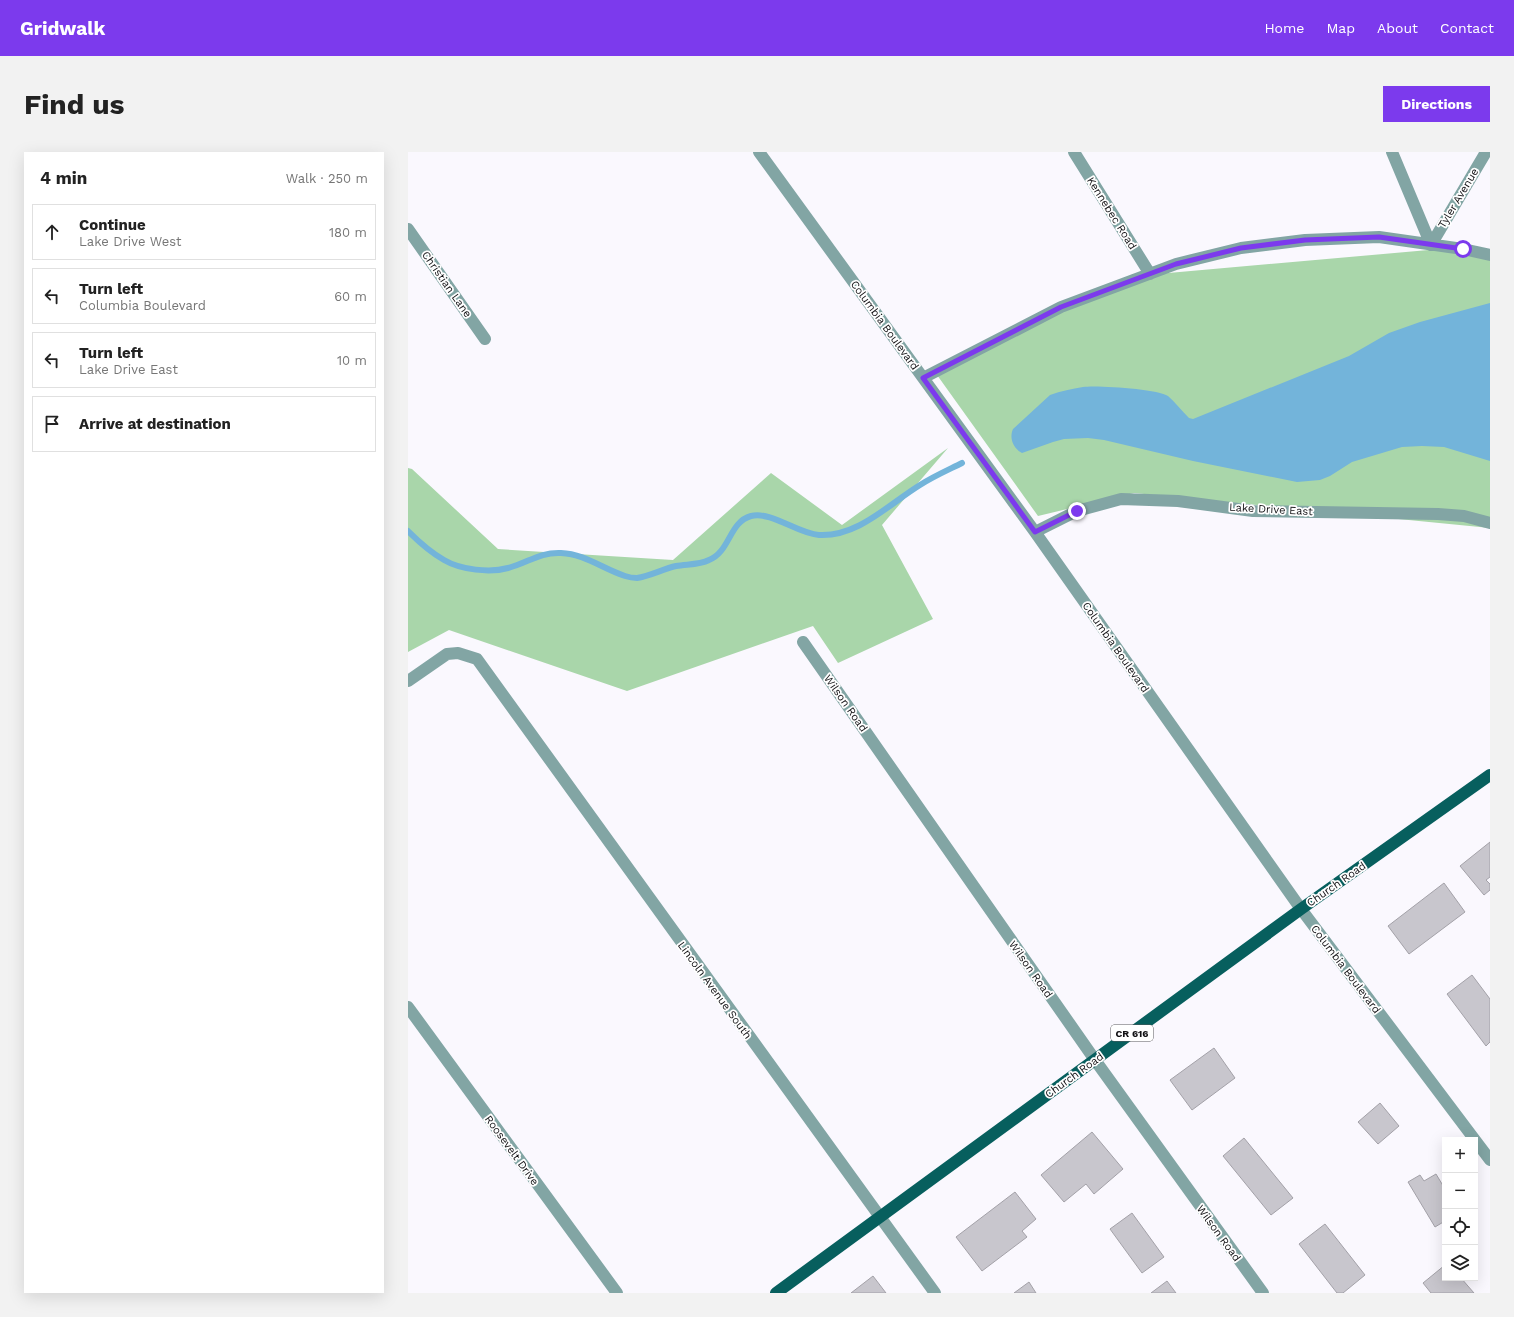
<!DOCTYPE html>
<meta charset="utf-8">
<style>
:root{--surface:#fff;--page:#f2f2f2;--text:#222;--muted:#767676;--line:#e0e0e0;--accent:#7c3aed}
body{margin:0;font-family:"Work Sans",sans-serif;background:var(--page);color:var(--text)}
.controls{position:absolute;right:12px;bottom:12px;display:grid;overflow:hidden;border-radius:0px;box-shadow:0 4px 16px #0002}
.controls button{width:36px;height:36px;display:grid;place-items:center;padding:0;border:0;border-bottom:1px solid var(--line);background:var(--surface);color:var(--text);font:20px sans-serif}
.stop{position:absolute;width:12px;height:12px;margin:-9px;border:3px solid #7c3aed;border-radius:50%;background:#fff}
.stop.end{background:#7c3aed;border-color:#fff;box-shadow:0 1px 4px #0008}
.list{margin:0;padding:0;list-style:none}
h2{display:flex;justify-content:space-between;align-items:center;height:52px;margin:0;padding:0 16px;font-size:17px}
h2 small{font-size:13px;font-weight:400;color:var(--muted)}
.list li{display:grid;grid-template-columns:26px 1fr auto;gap:12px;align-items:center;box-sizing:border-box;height:56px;margin:0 8px 8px;padding:0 8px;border:1px solid var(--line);border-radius:0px}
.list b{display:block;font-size:15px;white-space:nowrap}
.list p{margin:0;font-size:13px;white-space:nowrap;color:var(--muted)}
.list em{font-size:13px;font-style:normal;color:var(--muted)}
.icon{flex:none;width:22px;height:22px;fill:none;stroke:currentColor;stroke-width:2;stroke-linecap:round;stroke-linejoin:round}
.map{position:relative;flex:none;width:1082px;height:1141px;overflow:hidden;border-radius:0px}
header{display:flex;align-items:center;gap:24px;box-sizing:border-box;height:56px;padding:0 20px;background:var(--accent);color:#fff}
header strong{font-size:19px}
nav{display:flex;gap:22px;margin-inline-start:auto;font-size:14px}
.intro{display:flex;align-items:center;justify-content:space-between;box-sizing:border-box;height:96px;padding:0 24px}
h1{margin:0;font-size:28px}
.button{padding:10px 18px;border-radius:0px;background:var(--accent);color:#fff;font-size:14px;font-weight:700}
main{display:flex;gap:24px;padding:0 24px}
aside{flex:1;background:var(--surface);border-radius:0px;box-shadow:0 4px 16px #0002}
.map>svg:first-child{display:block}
.green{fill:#a9d6aa}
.water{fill:#73b4da}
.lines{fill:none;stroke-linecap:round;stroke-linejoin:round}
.stream{stroke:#73b4da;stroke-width:6}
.building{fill:#c8c6cd;stroke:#a3a1a8}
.street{stroke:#82a5a4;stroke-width:12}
.primary{stroke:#075f5e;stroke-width:12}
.route{stroke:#7c3aed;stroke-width:5}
.labels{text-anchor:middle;stroke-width:3.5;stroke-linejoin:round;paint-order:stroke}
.shield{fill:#fff;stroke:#59585a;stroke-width:1}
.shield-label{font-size:10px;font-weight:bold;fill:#121114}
.street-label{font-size:11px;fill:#121114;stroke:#fff}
</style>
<header>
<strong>Gridwalk</strong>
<nav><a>Home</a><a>Map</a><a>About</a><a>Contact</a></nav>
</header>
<div class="intro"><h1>Find us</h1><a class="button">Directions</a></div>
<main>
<aside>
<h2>4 min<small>Walk · 250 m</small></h2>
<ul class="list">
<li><svg class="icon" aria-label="ahead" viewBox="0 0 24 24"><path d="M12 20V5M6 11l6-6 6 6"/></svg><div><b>Continue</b><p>Lake Drive West</p></div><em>180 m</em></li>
<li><svg class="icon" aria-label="left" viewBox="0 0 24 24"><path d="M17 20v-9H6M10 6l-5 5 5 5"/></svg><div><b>Turn left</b><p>Columbia Boulevard</p></div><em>60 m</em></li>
<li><svg class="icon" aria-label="left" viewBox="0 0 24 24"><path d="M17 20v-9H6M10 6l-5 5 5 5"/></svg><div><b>Turn left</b><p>Lake Drive East</p></div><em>10 m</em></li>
<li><svg class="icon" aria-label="arrive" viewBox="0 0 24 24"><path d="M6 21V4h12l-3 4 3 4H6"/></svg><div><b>Arrive at destination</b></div></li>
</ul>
</aside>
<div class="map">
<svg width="1082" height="1141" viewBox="0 0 1082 1141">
<rect width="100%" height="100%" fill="#faf8fe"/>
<path class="green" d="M1043 96 1082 108V376L726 341 630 364 524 216 738 123Z
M540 296 474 373 525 467 430 511 405 474 219 539 41 478 0 500V316L4 317 90 397 265 408 363 321 434 373Z"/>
<path class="water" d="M1082 151V309L1036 295 1014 294 994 295 944 310 922 324 912 328 889 330 785 309 696 288 680 286 656 287 645 290 614 301C605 296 601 286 605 277L642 243C653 239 664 237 675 235 688 233 750 237 760 244 767 250 774 259 781 266L785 267 941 204 981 181 1012 170Z"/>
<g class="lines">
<path class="stream" d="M0 379C11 390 24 401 36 408 53 418 82 421 100 416 120 411 131 400 153 401 177 402 195 417 217 424 220 425 226 426 229 426 242 424 255 417 268 414 279 412 291 413 301 408 322 400 321 370 343 364 364 359 390 382 411 383 450 385 481 352 512 333 526 324 540 318 554 311"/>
</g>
<path class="building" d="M1082 690V725L1078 728 1082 732V738L1076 743 1052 714Z
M1036 731 1057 760 1001 802 980 774Z
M1064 823 1082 847V890L1078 894 1039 842Z
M806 896 827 926 784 958 762 928Z
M972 951 991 974 970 992 950 970Z
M684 980 715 1017 686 1042 678 1032 656 1050 633 1023Z
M836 986 885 1046 863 1063 815 1004Z
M1028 1022 1037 1037V1069L1027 1075 1000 1030 1012 1023 1016 1029Z
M607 1040 628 1067 614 1079 619 1085 574 1119 548 1085Z
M724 1061 756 1105 734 1121 702 1077Z
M917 1072 957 1123 935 1141H929L891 1092Z
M1037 1113V1126H1053L1066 1141H1023L1015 1131Z
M465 1124 478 1141H443Z
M759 1129 768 1141H743Z
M621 1130 628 1141H606Z"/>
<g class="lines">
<path class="street" d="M351 0 627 380 893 757 1067 988
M666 0 742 122
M984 0 1023 93
M0 77 77 187
M1023 93 1078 0
M515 226 653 155 768 112 833 96 897 88 971 85 1055 97 1082 103
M627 380 669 359 713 347 770 349 845 359 1030 362 1056 364 1082 371
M395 490 687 908 855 1141
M0 529 39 502 50 501 69 507 527 1141
M0 855 209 1141
M1067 988 1082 1008"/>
<path class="primary" d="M368 1141 893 757 1082 623"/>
</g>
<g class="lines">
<path class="route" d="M669 359 627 380 515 226 653 155 768 112 833 96 897 88 971 85 1055 97"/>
</g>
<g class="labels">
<rect class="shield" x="703" y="873" width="42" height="16" rx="3"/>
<g class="shield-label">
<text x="724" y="885">CR 616</text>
</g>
<g class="street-label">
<text transform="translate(1050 46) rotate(-59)" y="4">Tyler Avenue</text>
<text transform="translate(704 61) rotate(58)" y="4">Kennebec Road</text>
<text transform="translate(39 132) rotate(55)" y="4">Christian Lane</text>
<text transform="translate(477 173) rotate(54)" y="4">Columbia Boulevard</text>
<text transform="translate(863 357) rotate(3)" y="4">Lake Drive East</text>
<text transform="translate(708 495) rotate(55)" y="4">Columbia Boulevard</text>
<text transform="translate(438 551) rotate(55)" y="4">Wilson Road</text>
<text transform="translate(928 732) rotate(-35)" y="4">Church Road</text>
<text transform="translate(623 817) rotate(55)" y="4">Wilson Road</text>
<text transform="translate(938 817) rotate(53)" y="4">Columbia Boulevard</text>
<text transform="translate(307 838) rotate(54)" y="4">Lincoln Avenue South</text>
<text transform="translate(666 923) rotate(-36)" y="4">Church Road</text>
<text transform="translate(104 998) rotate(54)" y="4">Roosevelt Drive</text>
<text transform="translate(811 1081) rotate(54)" y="4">Wilson Road</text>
</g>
</g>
</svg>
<div class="controls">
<button>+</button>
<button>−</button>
<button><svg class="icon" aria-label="locate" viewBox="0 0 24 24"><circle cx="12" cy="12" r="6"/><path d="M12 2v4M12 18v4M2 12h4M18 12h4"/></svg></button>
<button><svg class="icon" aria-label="layers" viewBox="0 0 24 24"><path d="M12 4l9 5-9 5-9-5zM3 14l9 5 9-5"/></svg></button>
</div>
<div class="stop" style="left:1055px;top:97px"></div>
<div class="stop end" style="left:669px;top:359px"></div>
</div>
</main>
